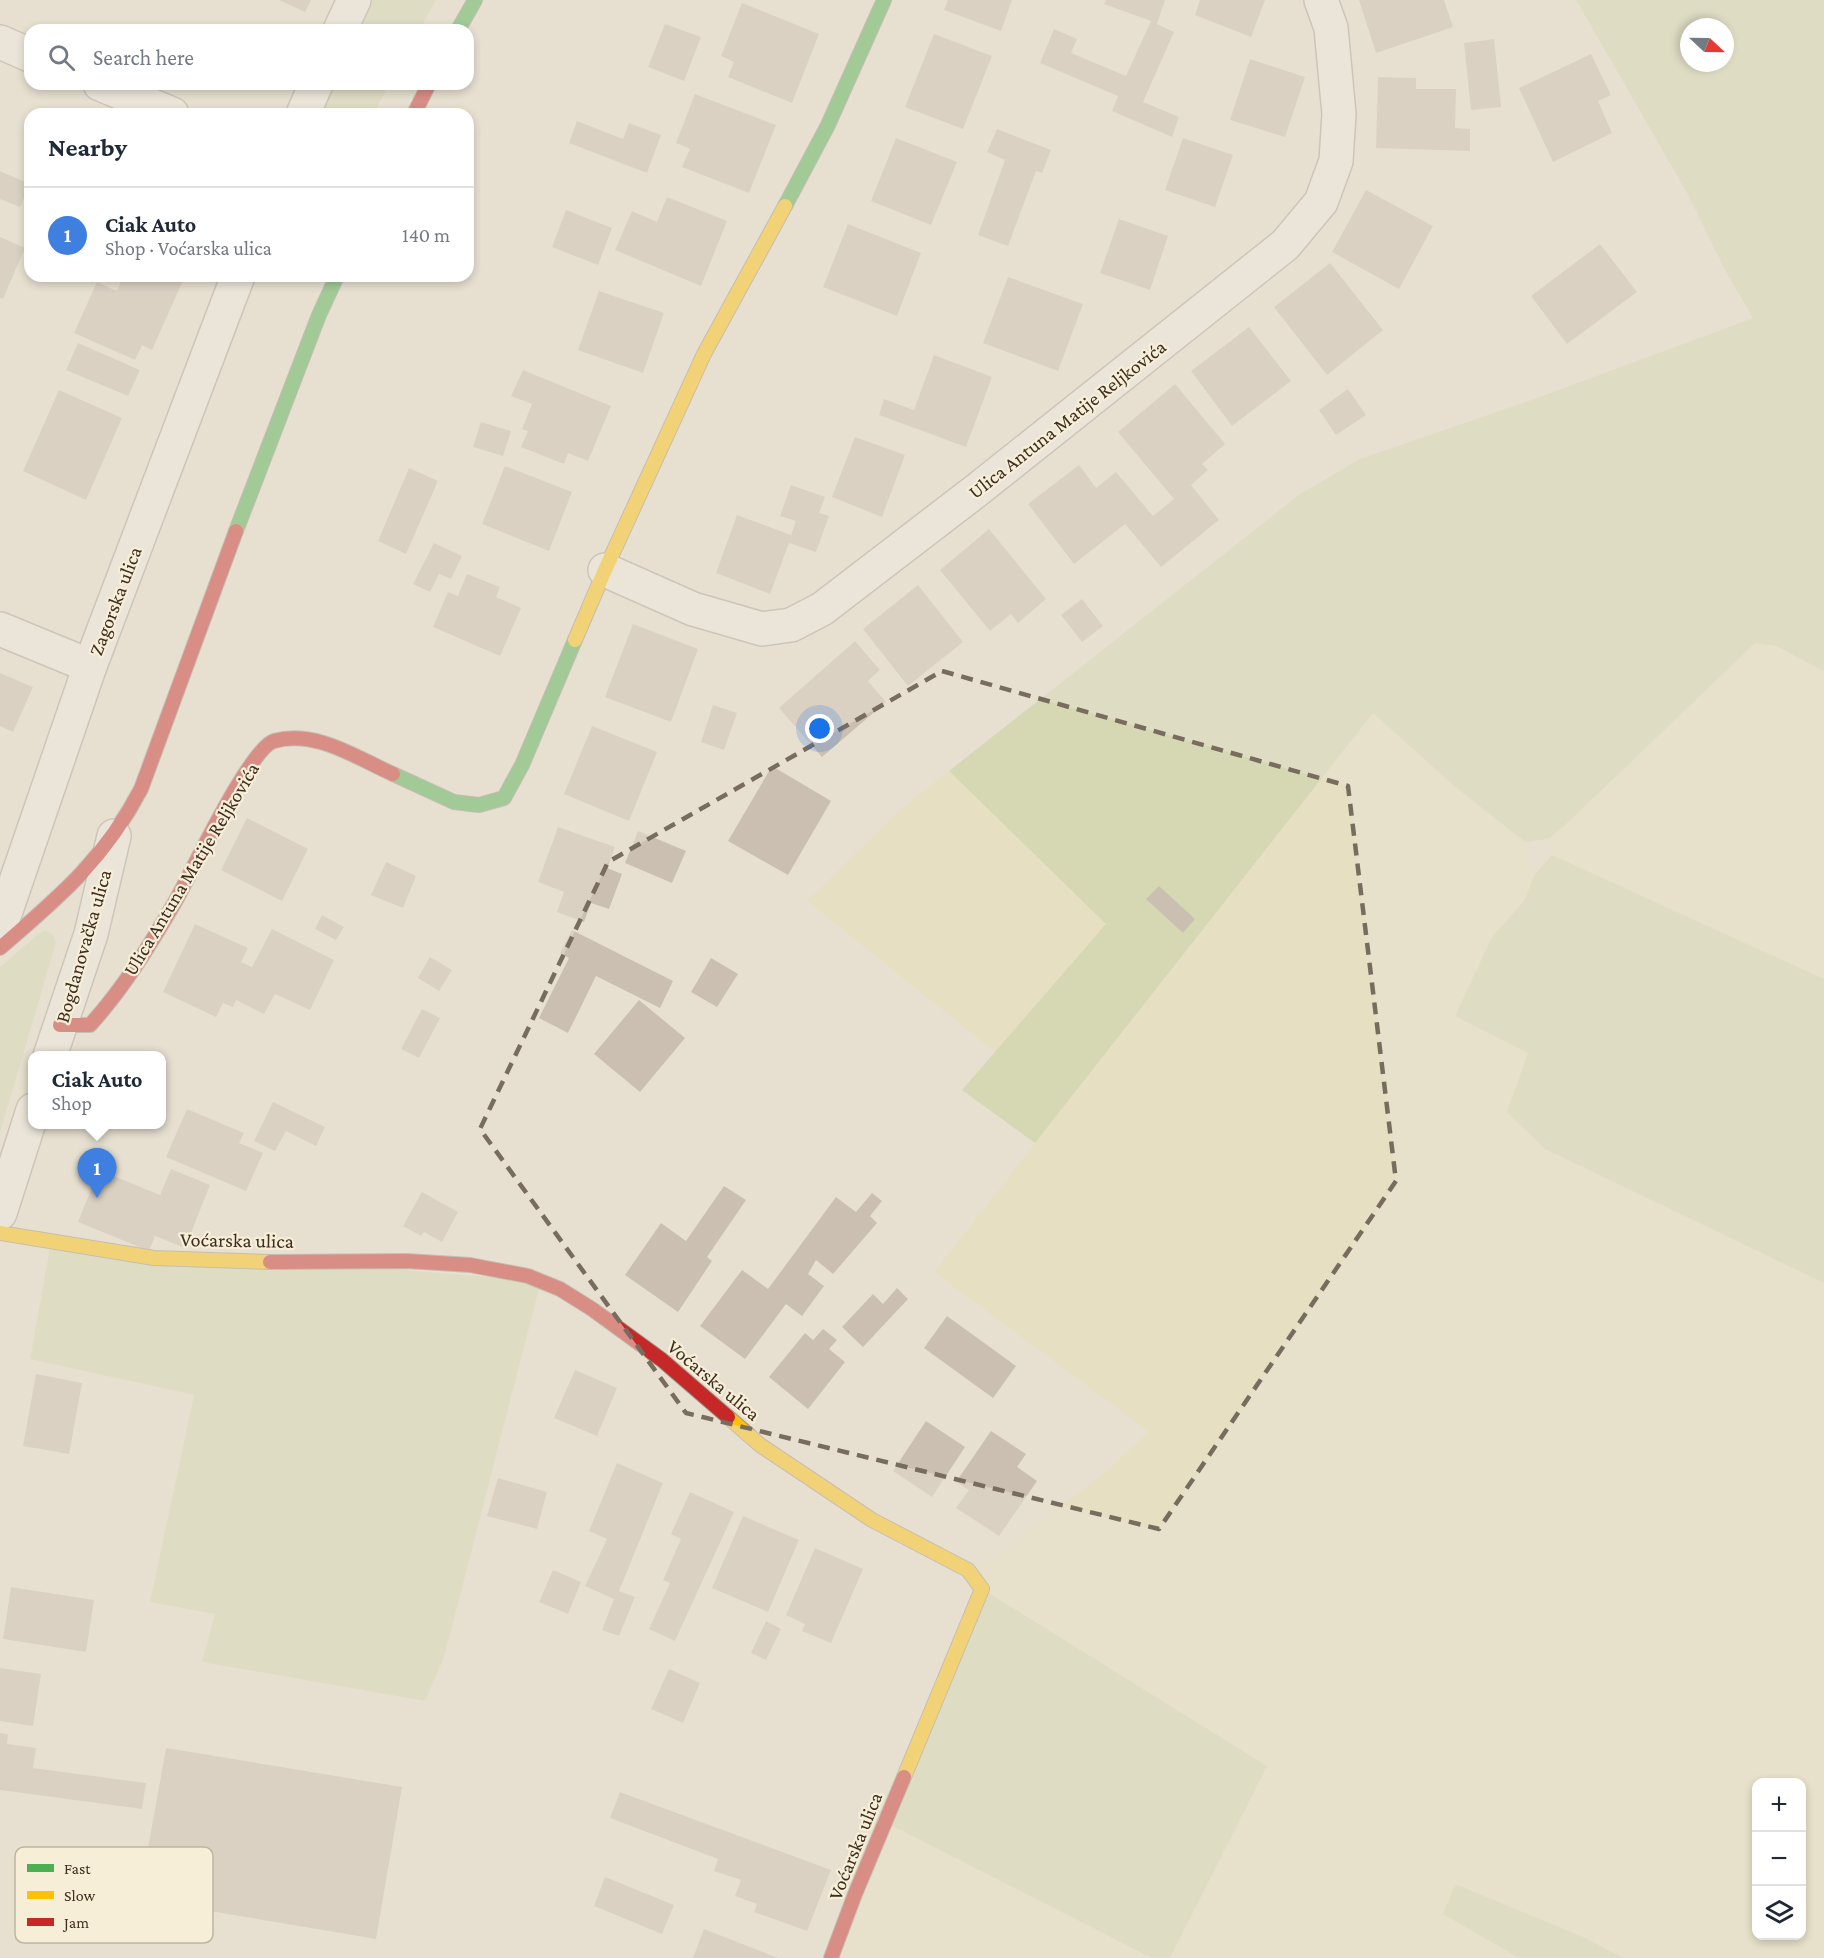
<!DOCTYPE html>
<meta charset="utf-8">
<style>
:root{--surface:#fff;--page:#f2f2f3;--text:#1f2937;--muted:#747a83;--line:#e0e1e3;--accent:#db2777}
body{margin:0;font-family:"Crimson Pro",serif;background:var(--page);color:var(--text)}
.controls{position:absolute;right:18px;bottom:18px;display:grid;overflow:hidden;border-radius:12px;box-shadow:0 3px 9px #0003}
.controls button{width:54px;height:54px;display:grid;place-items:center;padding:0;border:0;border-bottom:2px solid var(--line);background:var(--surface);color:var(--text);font:30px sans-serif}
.compass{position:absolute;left:1680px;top:18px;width:54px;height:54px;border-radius:50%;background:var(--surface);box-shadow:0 3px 9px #0003;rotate:112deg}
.you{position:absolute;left:820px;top:729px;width:21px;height:21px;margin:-15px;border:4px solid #fff;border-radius:50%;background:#1a73e8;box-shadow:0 0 0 9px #1a73e833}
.badge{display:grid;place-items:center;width:39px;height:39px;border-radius:50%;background:var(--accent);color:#fff;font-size:20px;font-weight:700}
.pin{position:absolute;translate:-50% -50px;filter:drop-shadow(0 2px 3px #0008)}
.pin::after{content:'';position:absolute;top:32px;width:21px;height:18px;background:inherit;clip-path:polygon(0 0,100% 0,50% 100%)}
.popup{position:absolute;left:28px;top:1051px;width:138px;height:78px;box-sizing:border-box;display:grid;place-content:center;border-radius:12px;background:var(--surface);filter:drop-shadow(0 2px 4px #0005);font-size:20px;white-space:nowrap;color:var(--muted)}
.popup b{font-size:22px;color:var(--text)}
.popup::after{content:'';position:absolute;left:50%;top:100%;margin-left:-12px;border:12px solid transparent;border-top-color:var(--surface)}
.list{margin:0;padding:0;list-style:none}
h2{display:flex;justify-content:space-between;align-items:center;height:78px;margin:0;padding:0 24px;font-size:26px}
h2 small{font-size:20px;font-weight:400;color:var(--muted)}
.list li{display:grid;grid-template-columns:39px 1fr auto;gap:18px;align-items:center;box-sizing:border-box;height:96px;padding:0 24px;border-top:2px solid var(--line)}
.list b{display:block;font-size:22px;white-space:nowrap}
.list p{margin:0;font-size:20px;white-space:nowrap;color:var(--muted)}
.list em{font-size:20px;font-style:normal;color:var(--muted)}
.icon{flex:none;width:33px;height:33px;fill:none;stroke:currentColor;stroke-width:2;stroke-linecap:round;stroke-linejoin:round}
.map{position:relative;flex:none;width:1824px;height:1958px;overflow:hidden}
.search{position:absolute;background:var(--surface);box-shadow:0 3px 9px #0003;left:24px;top:24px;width:450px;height:66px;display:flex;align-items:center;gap:15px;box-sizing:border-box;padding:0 21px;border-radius:18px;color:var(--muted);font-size:22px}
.panel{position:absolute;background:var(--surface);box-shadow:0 3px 9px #0003;left:24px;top:108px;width:450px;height:174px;border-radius:18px}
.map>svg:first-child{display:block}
.farmland{fill:#e6dfc2;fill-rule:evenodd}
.green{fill:#d6d7b3;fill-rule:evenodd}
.building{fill:#cbbfb2}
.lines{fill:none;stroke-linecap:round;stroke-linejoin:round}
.street-casing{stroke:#ada599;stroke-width:36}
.fast-casing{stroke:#9c958a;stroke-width:16}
.slow-casing{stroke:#9c958a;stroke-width:16}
.jam-casing{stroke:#9c958a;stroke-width:16}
.street{stroke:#efebe3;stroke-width:33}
.fast{stroke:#4caf50;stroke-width:14}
.slow{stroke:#ffc107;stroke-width:14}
.jam{stroke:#c62828;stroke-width:14}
.marked{fill:none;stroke:#786c5e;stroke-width:4.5;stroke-dasharray:12 8;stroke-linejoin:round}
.labels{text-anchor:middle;stroke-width:4.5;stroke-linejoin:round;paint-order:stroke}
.street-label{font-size:20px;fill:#3d2e20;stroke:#f7eed8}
.key{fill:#f7eed8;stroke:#bfb4a1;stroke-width:1.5}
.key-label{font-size:16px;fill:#3d2e20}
</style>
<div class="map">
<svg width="1824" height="1958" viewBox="0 0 1824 1958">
<rect width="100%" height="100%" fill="#e7e0d1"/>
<path class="farmland" d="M1755 643 1776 646 1824 671V979L1552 855 1548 839Z
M1373 713 1453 785 1525 842 1535 875 1524 901 1492 937 1455 1016 1528 1053 1508 1112 1545 1149 1824 1283V1958H1624L1583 1937 1455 1884 1443 1914 1519 1958H1170L1267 1766 982 1589 968 1570 996 1558 1031 1528 1098 1478 1149 1432 934 1272ZM1756 1782H1802V1936H1756Z
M949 771 1106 924 995 1052 807 901 903 807Z
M885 1822 1152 1958H831Z"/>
<path class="green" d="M355 0H436L420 30H343Z
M1576 0H1824V671L1776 646 1755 643 1564 826 1548 839 1525 842 1453 785 1373 713 1035 1143 962 1090 1106 924 949 771 1300 494 1360 459 1534 399 1753 318 1727 274 1687 193ZM1689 27H1725V63H1689Z
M322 84H390L373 114H311Z
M1552 855 1824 979V1283L1545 1149 1507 1112 1528 1053 1455 1016 1492 937 1524 901 1535 874Z
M46 930 53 935 56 943 0 1133V967L38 934Z
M51 1242 541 1281 451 1631 443 1660 425 1701 202 1662 215 1614 150 1602 194 1395 30 1359Z
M982 1589 1267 1766 1170 1958H1152L885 1822Z
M1455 1884 1583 1937 1624 1958H1519L1443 1914Z"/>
<path class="building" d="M279 0H311L305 12Z
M948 0H1012L1001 31 944 10Z
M1106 0H1165L1157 24 1174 32 1143 102 1179 117 1172 137 1112 111 1118 96 1040 63 1054 29 1077 39 1071 53 1126 76 1151 21 1104 4Z
M1200 0H1265L1251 37 1195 15Z
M1359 0H1444L1453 27 1376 53Z
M742 3 819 34 792 103 728 77 734 62 721 56Z
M665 24 701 37 684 81 648 67Z
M934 34 992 56 963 129 905 107Z
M1494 39 1501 107 1471 110 1464 43Z
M1591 54 1611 95 1598 101 1612 133 1553 162 1519 88Z
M1250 59 1305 77 1285 137 1230 120Z
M1378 77 1416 78V89H1456L1455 128 1470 129V151L1376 148Z
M695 94 776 125 749 193 682 167 690 149 676 143Z
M577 121 623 139 629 123 661 135 647 173 569 143Z
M997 129 1051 150 1042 173 1036 171 1008 246 978 235 1005 160 987 152Z
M896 138 957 162 931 225 871 201Z
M1183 138 1233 155 1215 207 1165 190Z
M0 171 30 184 20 207 0 199Z
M1366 190 1433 226 1399 289 1332 252Z
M667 197 727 221 701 286 615 250 632 211 657 222Z
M566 210 612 228 598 265 552 247Z
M1119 219 1168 236 1150 290 1100 273Z
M848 224 921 253 897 316 823 287Z
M0 237 25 248 3 299 0 298Z
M1600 244 1637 292 1567 344 1531 296Z
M1330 263 1383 330 1327 375 1274 307Z
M123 276H185L152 350 142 345 135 360 74 333 97 282 117 291Z
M1008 277 1083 304 1058 371 983 343Z
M599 291 664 313 643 373 578 350Z
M1249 327 1291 381 1232 426 1191 371Z
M78 343 140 370 128 396 66 370Z
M934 355 992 377 966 447 879 415 884 399 914 410Z
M523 370 611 406 588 461 568 453 564 464 521 447 528 431 522 429 532 404 511 396Z
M1175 384 1225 444 1202 464 1208 470 1191 485 1219 520 1161 567 1125 524 1074 564 1028 504 1079 465 1096 488 1116 472 1153 516 1174 499 1118 432Z
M1348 389 1366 415 1336 435 1319 410Z
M59 390 122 418 86 500 23 471Z
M481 422 511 431 503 456 473 447Z
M855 437 905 455 882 517 832 497Z
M505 466 572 492 549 551 482 524Z
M409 468 438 481 406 554 378 541Z
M791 485 825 497 819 513 829 516 816 552 789 543 770 594 716 573 737 515 791 535 796 521 780 516Z
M989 529 1046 599 1018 623 1011 614 990 631 940 570Z
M434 543 462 556 451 579 439 574 430 592 413 584Z
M467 574 500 587 496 597 521 608 500 656 433 627 448 592 458 596Z
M918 585 963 642 908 686 863 629Z
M1082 599 1103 626 1082 642 1061 615Z
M633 624 698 649 671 722 605 697Z
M855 641 880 670 868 681 886 702 822 757 779 708Z
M0 673 33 687 13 732 0 726Z
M713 705 737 713 724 750 701 742Z
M592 726 657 752 629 821 564 794Z
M772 766 831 801 788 875 728 841Z
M247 818 308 849 282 901 221 870Z
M558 827 615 847 607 868 622 874 609 909 591 903 584 922 557 912 564 892 538 882Z
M638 831 686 851 672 883 625 863Z
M386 862 416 876 403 908 371 895Z
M1159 886 1195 919 1183 933 1146 899Z
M322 915 344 927 336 940 315 929Z
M195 924 248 948 241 962 252 967 272 929 334 960 310 1010 275 994 264 1014 236 1000 233 1007 223 1003 216 1017 163 992Z
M572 930 673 981 660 1008 596 976 568 1033 539 1018 569 958 560 953Z
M430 957 452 970 439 991 418 978Z
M711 958 738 974 717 1007 691 992Z
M639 1000 685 1038 640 1092 594 1054Z
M422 1009 440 1018 419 1058 401 1049Z
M273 1102 325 1127 316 1146 286 1131 275 1151 254 1141Z
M187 1109 244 1133 239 1143 263 1153 246 1191 166 1157Z
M171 1169 210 1185 185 1248 155 1236 149 1251 78 1222 99 1170 160 1195Z
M724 1186 746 1200 707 1257 712 1261 678 1312 625 1275 661 1223 686 1241Z
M422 1192 458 1212 442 1242 424 1232 421 1236 403 1226Z
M872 1193 882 1201 870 1216 877 1223 833 1274 816 1260 808 1274 824 1286 802 1316 786 1304 745 1359 700 1326 742 1270 768 1289 836 1197 856 1212Z
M897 1288 908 1299 863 1347 842 1327 873 1294 883 1304Z
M947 1316 1016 1366 993 1398 924 1348Z
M823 1329 837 1340 829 1349 845 1362 808 1409 769 1377 805 1333 813 1340Z
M575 1370 617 1388 597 1436 554 1418Z
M36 1374 82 1383 69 1454 23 1446Z
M926 1421 965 1447 932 1497 893 1471Z
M991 1431 1026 1454 1017 1467 1037 1481 999 1536 956 1508 969 1490 956 1482Z
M617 1463 663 1483 619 1591 635 1597 619 1636 602 1630 614 1599 585 1586 607 1539 589 1531Z
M498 1478 547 1492 537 1529 487 1516Z
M690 1492 734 1512 675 1641 649 1629 670 1583 663 1580 681 1539 671 1534Z
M743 1516 799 1540 768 1612 712 1588Z
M815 1548 863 1569 831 1643 802 1631 805 1624 786 1615Z
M553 1570 581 1582 568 1614 539 1602Z
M11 1587 94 1600 86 1652 3 1639Z
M766 1621 781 1629 766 1660 751 1653Z
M0 1668 41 1674 33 1726 0 1721Z
M669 1669 700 1683 683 1723 651 1709Z
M0 1733 8 1734 7 1744 36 1748 33 1768 146 1783 142 1809 0 1790Z
M166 1748 402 1787 376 1939 139 1899Z
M620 1792 831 1870 807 1931 754 1912 757 1904 735 1896 741 1880 714 1871 718 1859 610 1818Z
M605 1877 674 1905 662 1934 594 1906Z
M704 1929 778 1958H693Z"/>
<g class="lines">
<defs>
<path id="street" d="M340 30 354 0
M0 42 30 55
M100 84 172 114
M303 114 316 84
M605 570 693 609 762 629 791 625 822 609 977 490 1285 245 1321 202 1336 161 1339 114 1331 28 1321 0
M0 629 90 666
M0 928 90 666 238 276
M50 1056 91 934 114 836
M0 1213 33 1110"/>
<path id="fast" d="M458 30 475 0
M785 206 828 125 884 0
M236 531 319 315 337 276
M393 774 454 802 479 805 504 798 522 765 575 640"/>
<path id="slow" d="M575 640 605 570 704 354 785 206
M0 1233 154 1258 270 1262
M728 1417 760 1445 872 1520 968 1570 982 1589 904 1777"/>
<path id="jam" d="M414 114 429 84
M0 948C59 897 104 860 141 789L236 531
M60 1025H90C123 989 150 945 175 902 191 874 250 748 274 741 315 729 357 758 393 774
M270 1262 407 1261 470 1265 528 1276 560 1289 592 1309 662 1360 728 1417
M831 1958 855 1894 904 1777"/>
</defs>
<use href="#street" class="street-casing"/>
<use href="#fast" class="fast-casing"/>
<use href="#slow" class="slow-casing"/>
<use href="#jam" class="jam-casing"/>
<use href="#street" class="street"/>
<use href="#fast" class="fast"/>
<use href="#slow" class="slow"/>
<use href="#jam" class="jam"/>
</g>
<path d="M0 0H1824V1958H0ZM942 671 1348 786 1396 1181 1159 1529 686 1413 480 1129 608 862Z" fill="#e7e0d1" fill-opacity=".55" fill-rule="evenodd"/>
<path class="marked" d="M942 671 1348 786 1396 1181 1159 1529 686 1413 480 1129 608 862Z"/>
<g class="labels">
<g class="street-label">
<text transform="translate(1067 419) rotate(-38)" y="7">Ulica Antuna Matije Reljkovića</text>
<text transform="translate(115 601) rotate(-69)" y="7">Zagorska ulica</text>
<text transform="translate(191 869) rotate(-59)" y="7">Ulica Antuna Matije Reljkovića</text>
<text transform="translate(83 946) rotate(-74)" y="7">Bogdanovačka ulica</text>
<text transform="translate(237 1240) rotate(1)" y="7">Voćarska ulica</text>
<text transform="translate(714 1380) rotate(40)" y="7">Voćarska ulica</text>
<text transform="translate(855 1846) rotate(-68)" y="7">Voćarska ulica</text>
</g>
</g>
<rect x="15" y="1847" width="198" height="96" rx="9" class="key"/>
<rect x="27" y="1864" width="27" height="8" fill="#4caf50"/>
<rect x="27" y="1891" width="27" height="8" fill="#ffc107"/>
<rect x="27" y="1918" width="27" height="8" fill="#c62828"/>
<g class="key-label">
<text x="64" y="1874">Fast</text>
<text x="64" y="1901">Slow</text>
<text x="64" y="1928">Jam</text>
</g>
</svg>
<div class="controls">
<button>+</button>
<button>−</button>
<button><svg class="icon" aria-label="layers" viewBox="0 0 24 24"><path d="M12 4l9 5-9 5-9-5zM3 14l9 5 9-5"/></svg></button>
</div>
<svg class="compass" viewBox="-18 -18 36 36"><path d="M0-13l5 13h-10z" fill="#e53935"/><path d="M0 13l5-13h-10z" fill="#747a83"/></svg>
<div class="you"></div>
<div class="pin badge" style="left:97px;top:1198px;background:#3f7fe0">1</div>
<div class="popup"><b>Ciak Auto</b>Shop</div>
<div class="search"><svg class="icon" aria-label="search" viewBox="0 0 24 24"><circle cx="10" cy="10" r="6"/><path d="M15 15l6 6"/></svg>Search here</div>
<section class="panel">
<h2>Nearby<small></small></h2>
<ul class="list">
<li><span class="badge" style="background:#3f7fe0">1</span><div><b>Ciak Auto</b><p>Shop · Voćarska ulica</p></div><em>140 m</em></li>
</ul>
</section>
</div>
